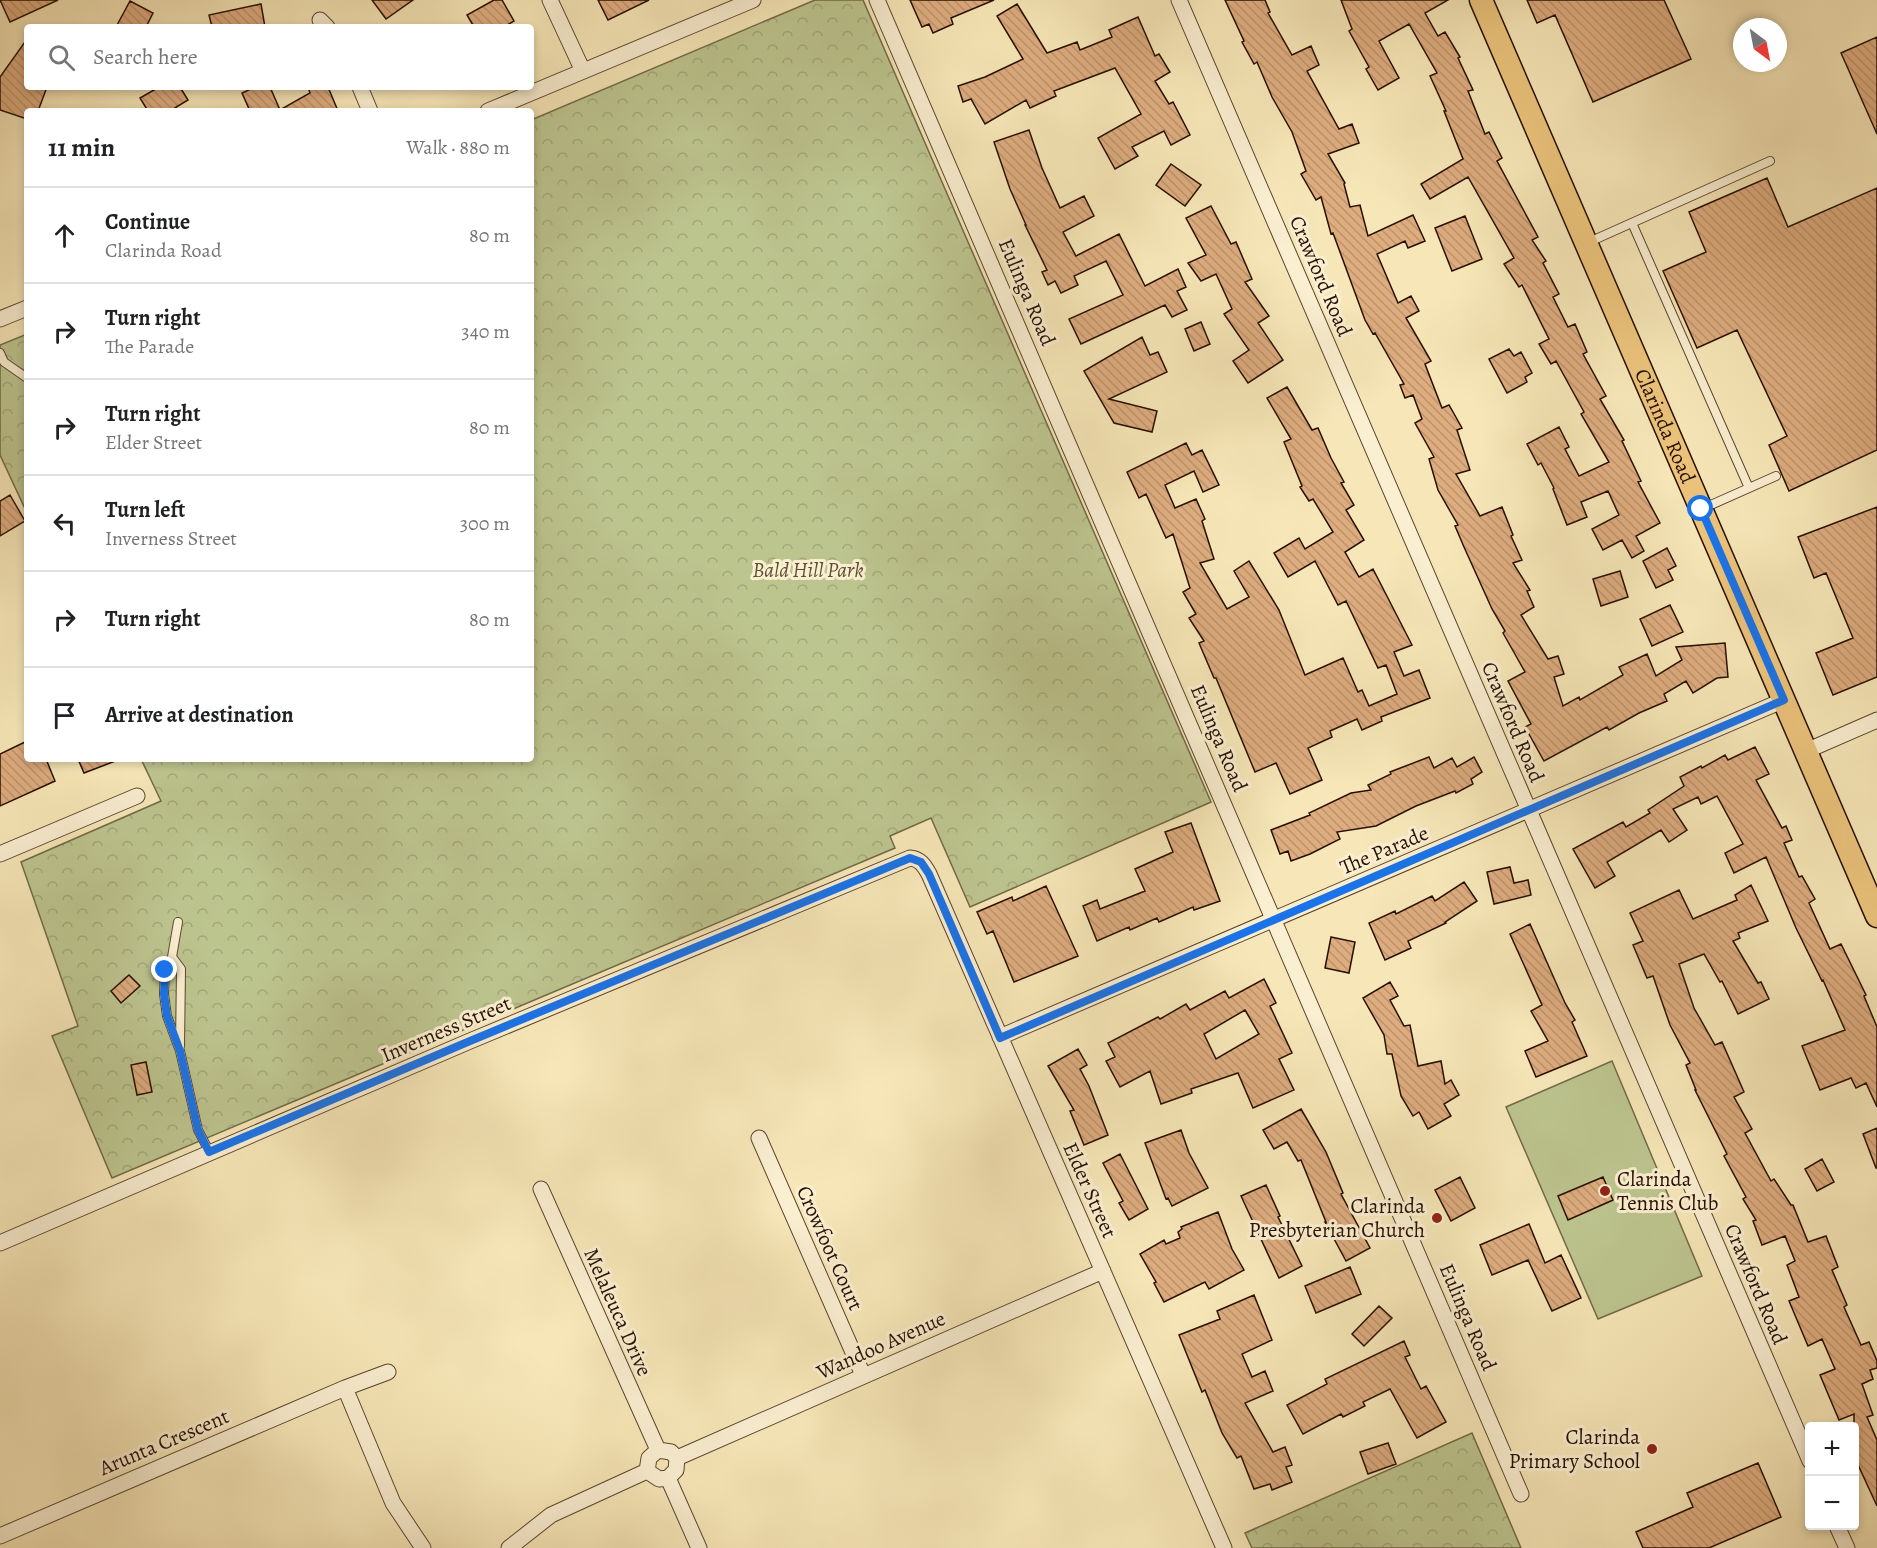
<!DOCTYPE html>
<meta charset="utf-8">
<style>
:root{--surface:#fff;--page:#f6f6f6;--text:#202124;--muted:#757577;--line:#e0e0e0}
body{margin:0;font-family:Alegreya,serif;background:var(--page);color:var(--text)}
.controls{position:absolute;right:18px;bottom:18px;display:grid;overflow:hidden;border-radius:6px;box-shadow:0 3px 9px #0003}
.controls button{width:54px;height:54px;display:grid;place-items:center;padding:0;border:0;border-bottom:2px solid var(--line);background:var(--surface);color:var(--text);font:30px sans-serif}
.compass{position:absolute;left:1733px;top:18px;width:54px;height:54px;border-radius:50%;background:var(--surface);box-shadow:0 3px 9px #0003;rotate:148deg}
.stop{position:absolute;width:18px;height:18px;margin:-14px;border:4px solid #1a73e8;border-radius:50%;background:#fff}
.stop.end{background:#1a73e8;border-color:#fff;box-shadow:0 2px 6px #0008}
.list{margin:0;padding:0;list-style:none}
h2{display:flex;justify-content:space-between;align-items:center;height:78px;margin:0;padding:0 24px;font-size:26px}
h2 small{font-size:20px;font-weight:400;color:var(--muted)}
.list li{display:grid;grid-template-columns:39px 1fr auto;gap:18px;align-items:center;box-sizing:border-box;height:96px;padding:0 24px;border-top:2px solid var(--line)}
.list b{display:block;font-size:22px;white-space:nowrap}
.list p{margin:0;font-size:20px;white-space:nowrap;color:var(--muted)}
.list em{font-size:20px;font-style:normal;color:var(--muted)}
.icon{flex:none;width:33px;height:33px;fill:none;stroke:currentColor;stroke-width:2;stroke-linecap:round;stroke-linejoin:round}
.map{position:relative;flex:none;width:1877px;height:1548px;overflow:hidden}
.search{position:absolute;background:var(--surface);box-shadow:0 3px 9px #0003;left:24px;top:24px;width:510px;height:66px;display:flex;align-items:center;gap:15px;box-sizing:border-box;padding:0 21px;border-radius:6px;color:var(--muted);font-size:22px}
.panel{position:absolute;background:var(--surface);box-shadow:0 3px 9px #0003;left:24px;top:108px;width:510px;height:654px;border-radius:6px}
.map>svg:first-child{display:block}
.grass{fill:#bdc58f;stroke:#726a48;stroke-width:1.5}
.forest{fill:url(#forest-crowns);stroke:#726a48;stroke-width:1.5}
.building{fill:url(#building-back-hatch);stroke:#270f00;stroke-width:1.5;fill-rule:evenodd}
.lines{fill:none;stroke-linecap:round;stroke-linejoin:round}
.service-casing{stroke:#5b452e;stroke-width:10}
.minor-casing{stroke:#5b452e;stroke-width:17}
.primary-casing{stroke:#270f00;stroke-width:25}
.service{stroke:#faefd1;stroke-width:8}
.minor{stroke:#faefd1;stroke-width:15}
.primary{stroke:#ecc47c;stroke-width:22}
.route{stroke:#1a73e8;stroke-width:8}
.poi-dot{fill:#8f2418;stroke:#faefd1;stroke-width:2}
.labels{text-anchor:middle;stroke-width:6;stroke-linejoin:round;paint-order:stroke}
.street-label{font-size:21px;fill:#270f00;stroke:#faefd1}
.park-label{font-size:21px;font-style:italic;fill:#5c4f32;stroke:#faefd1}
.poi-label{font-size:21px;fill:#270f00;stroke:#faefd1;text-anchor:end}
</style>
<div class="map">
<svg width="1877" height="1548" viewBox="0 0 1877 1548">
<defs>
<pattern id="forest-crowns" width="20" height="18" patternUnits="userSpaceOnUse" patternTransform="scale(1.5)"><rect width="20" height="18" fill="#bdc58f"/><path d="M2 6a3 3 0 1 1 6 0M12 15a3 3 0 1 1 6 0" fill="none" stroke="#a2a87a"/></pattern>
<pattern id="building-back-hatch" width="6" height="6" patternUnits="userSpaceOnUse" patternTransform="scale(1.5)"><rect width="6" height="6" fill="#ddac7f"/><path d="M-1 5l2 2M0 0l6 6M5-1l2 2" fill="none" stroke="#be936c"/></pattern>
</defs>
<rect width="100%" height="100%" fill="#f7e7b8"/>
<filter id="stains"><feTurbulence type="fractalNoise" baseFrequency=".00333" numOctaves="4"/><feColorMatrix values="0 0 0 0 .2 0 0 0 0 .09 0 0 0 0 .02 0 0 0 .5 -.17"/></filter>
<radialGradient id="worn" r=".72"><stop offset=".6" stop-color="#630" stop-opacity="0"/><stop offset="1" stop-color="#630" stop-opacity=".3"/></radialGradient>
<path class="grass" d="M1612 1061 1702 1276 1598 1319 1506 1107Z"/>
<path class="forest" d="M815 0H863L1211 802 970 907 931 818 890 836 895 848 112 1178 52 1036 78 1026 21 862 161 801 141 759H531V120Z
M27 334V513L0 455V345Z
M1472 1433 1521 1548H1252L1245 1533Z"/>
<path class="building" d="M0 0H58L10 22Z
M372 0H413L386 19Z
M494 0H502L514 21 504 27H474L467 15Z
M598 0H649L608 20Z
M910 0H994L951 18 953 24 933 33 929 24 922 27Z
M1225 0H1265L1270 12 1268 13 1292 55 1311 46 1319 65 1307 71 1339 129 1352 124 1359 143 1328 154 1345 183 1344 184 1350 207 1360 205 1368 236 1413 215 1425 241 1408 248 1405 241 1377 254 1398 303 1411 296 1419 311 1406 318 1431 361 1425 364 1442 408 1449 405 1462 428 1457 430 1470 470 1456 474 1480 516 1502 507 1513 535 1511 536 1522 560 1513 563 1530 590 1527 591 1534 607 1521 615 1548 659 1558 656 1564 674 1554 677 1563 706 1579 697 1580 700 1623 675 1619 667 1647 654 1656 676 1682 660 1676 647 1725 643 1728 677 1717 678 1693 693 1686 681 1664 694 1667 701 1639 713 1609 730 1607 727 1544 761 1525 727 1531 724 1508 681 1525 672 1503 633 1505 631 1492 609 1464 547 1455 526 1458 525 1438 490 1429 459 1434 457 1415 423 1422 419 1413 395 1405 398 1400 385 1404 384 1375 333 1373 334 1365 320 1333 233 1331 234 1321 197 1316 200 1301 174 1306 171 1292 132 1272 97 1257 62 1254 64 1242 42 1244 41Z
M1341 0H1448L1425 13 1438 36 1445 32 1460 57 1458 58 1473 90 1468 91 1485 134 1489 132 1502 158 1497 161 1538 237 1532 240 1546 261 1543 263 1559 294 1553 297 1568 327 1575 324 1587 352 1583 354 1606 396 1600 399 1624 440 1622 441 1641 481 1638 482 1660 523 1636 536 1644 551 1632 558 1622 540 1603 550 1592 529 1619 515 1608 491 1581 502 1587 517 1567 525 1553 489 1554 488 1541 463 1538 465 1527 444 1559 427 1569 447 1565 449 1579 476 1609 462 1581 414 1584 412 1556 361 1551 364 1539 344 1549 339 1522 285 1519 287 1504 264 1514 258 1468 177 1430 199 1421 184 1463 159 1444 111H1446L1430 76 1437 73 1409 24 1379 41 1399 78 1378 90 1366 69 1369 67 1349 31 1352 29Z
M1527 0H1664L1691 59 1593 102 1555 15 1537 23Z
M130 1 153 13 146 27H116Z
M261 4 265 27H212L209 15Z
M1017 4 1047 53 1077 42 1080 50 1112 37 1109 30 1138 17 1155 56 1159 54 1170 72 1155 81 1169 104 1173 102 1190 135 1171 145 1164 131 1132 147 1138 156 1115 169 1098 138 1141 114 1115 68 1054 91 1056 96 1030 108 1026 100 985 124 971 99 963 102 958 86 985 77 1023 59 997 16Z
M1877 37V134L1841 53Z
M27 39V87H47L38 111H27V119L0 110V77Z
M159 87H180L188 100 170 111H148L140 98Z
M255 87H270L280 110 310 93 308 87H328L338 111H250L242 93Z
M1029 130 1042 168 1060 208 1084 196 1094 216 1063 232 1076 256 1119 234 1145 286 1178 269 1186 287 1177 291 1187 310 1172 317 1165 305 1081 344 1069 319 1123 295 1106 261 1074 276 1078 285 1061 293 1055 281 1048 285 1042 272 1047 270 1025 225H1026L1010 189 994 142Z
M1171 164 1201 185 1185 206 1156 185Z
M1767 178 1788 227 1877 188V450L1789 491 1769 445 1787 436 1737 330 1697 348 1663 271 1706 252 1689 212Z
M1211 206 1231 244 1236 242 1252 279 1245 282 1269 316 1258 323 1283 360 1248 383 1233 361 1249 350 1224 314 1232 309 1216 274 1201 281 1188 263 1206 255 1186 218Z
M1465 216 1482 259 1452 271 1435 228Z
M1201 322 1210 344 1194 351 1185 329Z
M1142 337 1150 355 1158 352 1167 372 1109 399 1157 411 1152 432 1114 423 1084 371Z
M1509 349 1514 356 1521 352 1532 373 1525 377 1527 382 1507 393 1489 359Z
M1287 387 1312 430 1318 428 1331 458 1344 482 1341 483 1354 505 1346 510 1364 540 1345 552 1359 577 1373 569 1412 645 1394 652 1404 676 1419 670 1430 698 1381 717 1382 721 1362 730 1357 719 1330 731 1332 737 1308 748 1322 780 1290 794 1276 763 1255 772 1216 678H1214L1199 643 1204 641 1189 618 1196 614 1183 592 1190 588 1173 534 1166 538 1146 494 1139 498 1127 472 1186 443 1192 455 1202 450 1219 485 1203 492 1194 471 1165 485 1175 508 1196 499 1205 519 1202 521 1214 559 1200 563 1227 609 1249 597 1234 571 1249 561 1279 610 1305 675 1343 658 1358 692 1362 690 1369 706 1397 694 1386 665 1378 668 1346 601 1338 605 1315 561 1288 577 1274 553 1299 538 1305 549 1333 532 1313 499 1309 501 1300 487 1302 486 1284 442 1291 439 1267 398Z
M10 495 25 521 0 536V501Z
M1877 507V677L1833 695 1816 653 1853 638 1826 573 1814 578 1798 537Z
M1667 548 1676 566 1668 570 1673 580 1656 588 1643 561Z
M1620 571 1628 597 1601 606 1593 579Z
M1670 605 1683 632 1652 646 1640 619Z
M27 741V759H46L55 781 0 806V754Z
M1755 747 1769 774 1756 780 1782 828 1786 826 1792 840 1784 843 1799 877 1802 876 1815 899 1809 903 1830 949 1841 944 1866 995 1864 996 1877 1027V1107L1866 1083 1856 1088 1851 1078 1820 1090 1802 1046 1845 1030 1823 980 1822 981 1796 928 1766 857 1734 873 1725 853 1743 844 1717 796 1701 804 1698 797 1673 809 1687 830 1669 842 1661 830 1607 862 1615 876 1595 888 1573 849 1623 822 1626 827 1650 813 1648 810 1684 786 1680 777 1701 766 1702 768 1725 755 1728 760Z
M1429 757 1434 768 1452 758 1457 767 1474 757 1482 772 1471 779 1473 784 1456 793 1455 791 1416 806 1376 826 1337 832 1340 839 1310 854 1291 861 1288 851 1280 854 1271 830 1310 815 1309 813 1351 793 1371 790 1368 785 1391 774 1390 772Z
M78 759H118V760L84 773Z
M1191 823 1220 901 1194 910 1193 907 1159 922 1157 918 1130 930 1129 927 1097 941 1083 906 1097 900 1100 909 1145 891 1135 869 1173 852 1165 832Z
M1510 867 1514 883 1528 880 1531 895 1494 904 1487 872Z
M1464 882 1477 901 1445 922 1446 923 1408 941 1411 948 1385 960 1369 923 1395 911 1396 914 1432 896 1435 901Z
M1751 885 1768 921 1738 933 1740 938 1733 941 1758 983 1761 982 1769 999 1738 1014 1722 981 1720 982 1704 954 1679 964 1694 1008 1715 1045 1722 1042 1744 1092 1734 1097 1752 1129 1745 1133 1771 1181 1774 1179 1791 1205H1793L1808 1242 1826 1236 1838 1267 1832 1270 1847 1305 1844 1307 1861 1345 1869 1342 1877 1361V1368L1870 1370 1873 1379 1862 1384 1873 1415 1867 1417 1877 1440V1506L1854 1456V1414L1839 1420 1820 1375 1835 1369 1822 1339 1808 1346 1789 1301 1799 1297 1787 1265 1795 1261 1785 1236 1762 1245 1753 1221 1756 1220 1743 1199 1746 1197 1724 1156 1727 1154 1695 1090H1696L1686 1065 1690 1063 1670 1025 1653 976 1647 978 1633 945 1643 941 1630 913 1679 890 1693 919 1737 900 1735 895Z
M1046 886 1078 956 1014 982 993 931 987 934 977 912 1012 897 1013 901Z
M1530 924 1565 1003 1575 1020 1572 1022 1587 1056 1536 1077 1525 1051 1548 1041 1531 1011 1542 1005 1510 934Z
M1331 937 1355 942 1349 973 1325 968Z
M129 975 140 986 121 1003 111 991Z
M1264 979 1276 1003 1270 1006 1292 1053 1279 1059 1294 1090 1253 1108 1238 1073 1191 1089 1192 1093 1161 1104 1150 1071 1120 1087 1106 1061 1115 1057 1108 1043 1158 1017 1160 1019 1186 1004 1190 1010 1225 991 1229 998ZM1245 1010 1259 1034 1216 1059 1204 1034Z
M1390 982 1398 996 1390 1000 1404 1026 1410 1025 1418 1066 1441 1061 1445 1084 1451 1080 1459 1095 1444 1104 1451 1116 1428 1129 1419 1112 1413 1116 1401 1096 1392 1054H1387L1384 1035 1363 998Z
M1078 1049 1087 1065 1080 1069 1089 1086 1108 1135 1084 1145 1070 1111 1074 1110 1048 1066Z
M146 1062 152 1092 137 1095 131 1065Z
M1301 1109 1326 1152 1343 1193 1341 1194 1370 1248 1346 1261 1325 1222H1326L1301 1160 1298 1161 1287 1142 1274 1149 1263 1130Z
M1877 1128V1168H1876L1863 1134Z
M1181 1130 1189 1153 1208 1188 1172 1206 1168 1198 1166 1199 1145 1143Z
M1120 1154 1148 1209 1129 1220 1119 1203 1123 1201 1103 1163Z
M1822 1159 1834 1182 1817 1191 1805 1169Z
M1460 1177 1475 1208 1451 1221 1435 1190Z
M1603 1177 1613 1200 1568 1220 1558 1196Z
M1266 1185 1280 1216 1278 1217 1302 1266 1279 1278 1241 1196Z
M1218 1212 1232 1249 1244 1270 1209 1289 1205 1282 1164 1302 1154 1283 1156 1282 1140 1254 1164 1240 1166 1244 1180 1238 1178 1232 1182 1229 1181 1227Z
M1529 1224 1545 1263 1561 1255 1581 1298 1552 1311 1528 1260 1492 1275 1480 1245Z
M1350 1267 1361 1294 1316 1313 1305 1286Z
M1254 1295 1272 1340 1242 1354 1252 1377 1265 1371 1273 1391 1245 1403 1273 1452 1285 1447 1292 1465 1286 1467 1292 1482 1272 1490 1270 1484 1254 1489 1241 1456 1237 1458 1222 1433 1205 1390 1202 1392 1179 1335 1220 1319 1217 1311Z
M1379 1306 1392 1318 1364 1346 1352 1334Z
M1404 1341 1410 1355 1405 1357 1421 1389 1426 1386 1446 1422 1417 1438 1390 1389 1363 1402 1365 1406 1343 1417 1341 1414 1303 1434 1287 1405 1327 1384 1325 1379Z
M1388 1443 1396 1464 1368 1474 1360 1452Z
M1758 1463 1781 1517 1709 1548H1643L1636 1532 1693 1507 1687 1493Z"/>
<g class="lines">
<defs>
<path id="service" d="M1632 223 1749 488
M1587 243 1770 161
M0 353 4 362 27 378
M1704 508 1776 476
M178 922 172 957 165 970 164 994 167 1016 180 1051 198 1130 209 1151
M172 957 181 969 180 1046"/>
<path id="minor" d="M550 0 583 71
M877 0 1521 1494
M1179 0 1810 1461
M320 20 327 27
M360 87 370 111
M488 111 753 0
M0 319 27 308
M1806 751 1877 720
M0 854 137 796
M1000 1037 1784 700
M759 1138 863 1375
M541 1189 658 1450
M0 1243 470 1041 910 858C920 859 924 865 929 874L1224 1548
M345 1388 393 1503 423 1548
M658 1450 671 1452 677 1458 676 1470 668 1478 659 1479 647 1471 649 1458Z
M677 1458 1103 1271
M668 1478 699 1548
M1837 1526 1847 1548
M0 1536 345 1388 388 1372
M509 1548 551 1515 647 1471"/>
<g id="primary">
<path id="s1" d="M1481 0 1877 916"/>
</g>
</defs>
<use href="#service" class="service-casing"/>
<use href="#minor" class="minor-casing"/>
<use href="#primary" class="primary-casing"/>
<use href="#service" class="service"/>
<use href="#minor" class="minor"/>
<use href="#primary" class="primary"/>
</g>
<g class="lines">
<path class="route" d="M165 970 164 994 167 1016 180 1051 198 1130 209 1152 470 1041 910 858 921 862 929 874 1000 1038 1784 700 1701 509"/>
</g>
<g class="poi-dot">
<circle cx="1605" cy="1191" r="6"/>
<circle cx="1437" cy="1218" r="6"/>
<circle cx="1652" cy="1449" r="6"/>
</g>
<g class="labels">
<g class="street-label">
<text transform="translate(1321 276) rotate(67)" y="7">Crawford Road</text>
<text transform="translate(1027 292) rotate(67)" y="7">Eulinga Road</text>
<text dy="7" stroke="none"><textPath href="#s1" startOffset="464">Clarinda Road</textPath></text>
<text transform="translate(1513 722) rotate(67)" y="7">Crawford Road</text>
<text transform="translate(1219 738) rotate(67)" y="7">Eulinga Road</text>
<text transform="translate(1384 850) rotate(-23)" y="7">The Parade</text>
<text transform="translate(446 1029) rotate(-23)" y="7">Inverness Street</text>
<text transform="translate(1090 1190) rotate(66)" y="7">Elder Street</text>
<text transform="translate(830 1248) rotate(66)" y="7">Crowfoot Court</text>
<text transform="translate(1756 1284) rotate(67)" y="7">Crawford Road</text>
<text transform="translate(618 1312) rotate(66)" y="7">Melaleuca Drive</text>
<text transform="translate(1468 1317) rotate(67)" y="7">Eulinga Road</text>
<text transform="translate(881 1345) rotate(-24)" y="7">Wandoo Avenue</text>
<text transform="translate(164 1442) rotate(-23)" y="7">Arunta Crescent</text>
</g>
<g class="park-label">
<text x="808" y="577">Bald Hill Park</text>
</g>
<g class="poi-label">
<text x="1617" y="1186" text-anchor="start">Clarinda<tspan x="1617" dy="24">Tennis Club</tspan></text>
<text x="1425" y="1213">Clarinda<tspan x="1425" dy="24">Presbyterian Church</tspan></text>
<text x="1640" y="1444">Clarinda<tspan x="1640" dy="24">Primary School</tspan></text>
</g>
</g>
<rect width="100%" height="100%" filter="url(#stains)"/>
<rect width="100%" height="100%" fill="url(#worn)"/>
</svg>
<div class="controls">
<button>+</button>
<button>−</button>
</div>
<svg class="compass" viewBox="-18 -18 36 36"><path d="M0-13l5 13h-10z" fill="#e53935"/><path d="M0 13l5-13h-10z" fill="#757577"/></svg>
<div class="stop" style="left:1701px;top:509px"></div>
<div class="stop end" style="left:165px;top:970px"></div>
<div class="search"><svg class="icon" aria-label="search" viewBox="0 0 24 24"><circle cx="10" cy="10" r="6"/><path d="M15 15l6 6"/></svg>Search here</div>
<section class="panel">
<h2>11 min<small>Walk · 880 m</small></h2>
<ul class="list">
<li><svg class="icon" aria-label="ahead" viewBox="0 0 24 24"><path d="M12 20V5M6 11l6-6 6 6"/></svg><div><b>Continue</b><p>Clarinda Road</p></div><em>80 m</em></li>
<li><svg class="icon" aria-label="right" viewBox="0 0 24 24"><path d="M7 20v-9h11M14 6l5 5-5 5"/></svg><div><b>Turn right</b><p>The Parade</p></div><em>340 m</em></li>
<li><svg class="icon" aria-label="right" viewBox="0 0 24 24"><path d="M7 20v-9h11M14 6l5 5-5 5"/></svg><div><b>Turn right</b><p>Elder Street</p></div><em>80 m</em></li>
<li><svg class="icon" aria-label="left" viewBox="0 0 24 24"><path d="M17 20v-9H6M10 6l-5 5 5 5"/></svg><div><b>Turn left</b><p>Inverness Street</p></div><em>300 m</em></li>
<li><svg class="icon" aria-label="right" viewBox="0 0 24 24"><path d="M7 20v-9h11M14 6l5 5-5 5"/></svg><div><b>Turn right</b></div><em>80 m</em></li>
<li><svg class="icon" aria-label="arrive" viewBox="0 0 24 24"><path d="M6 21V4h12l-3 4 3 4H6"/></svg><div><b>Arrive at destination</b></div></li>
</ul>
</section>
</div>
